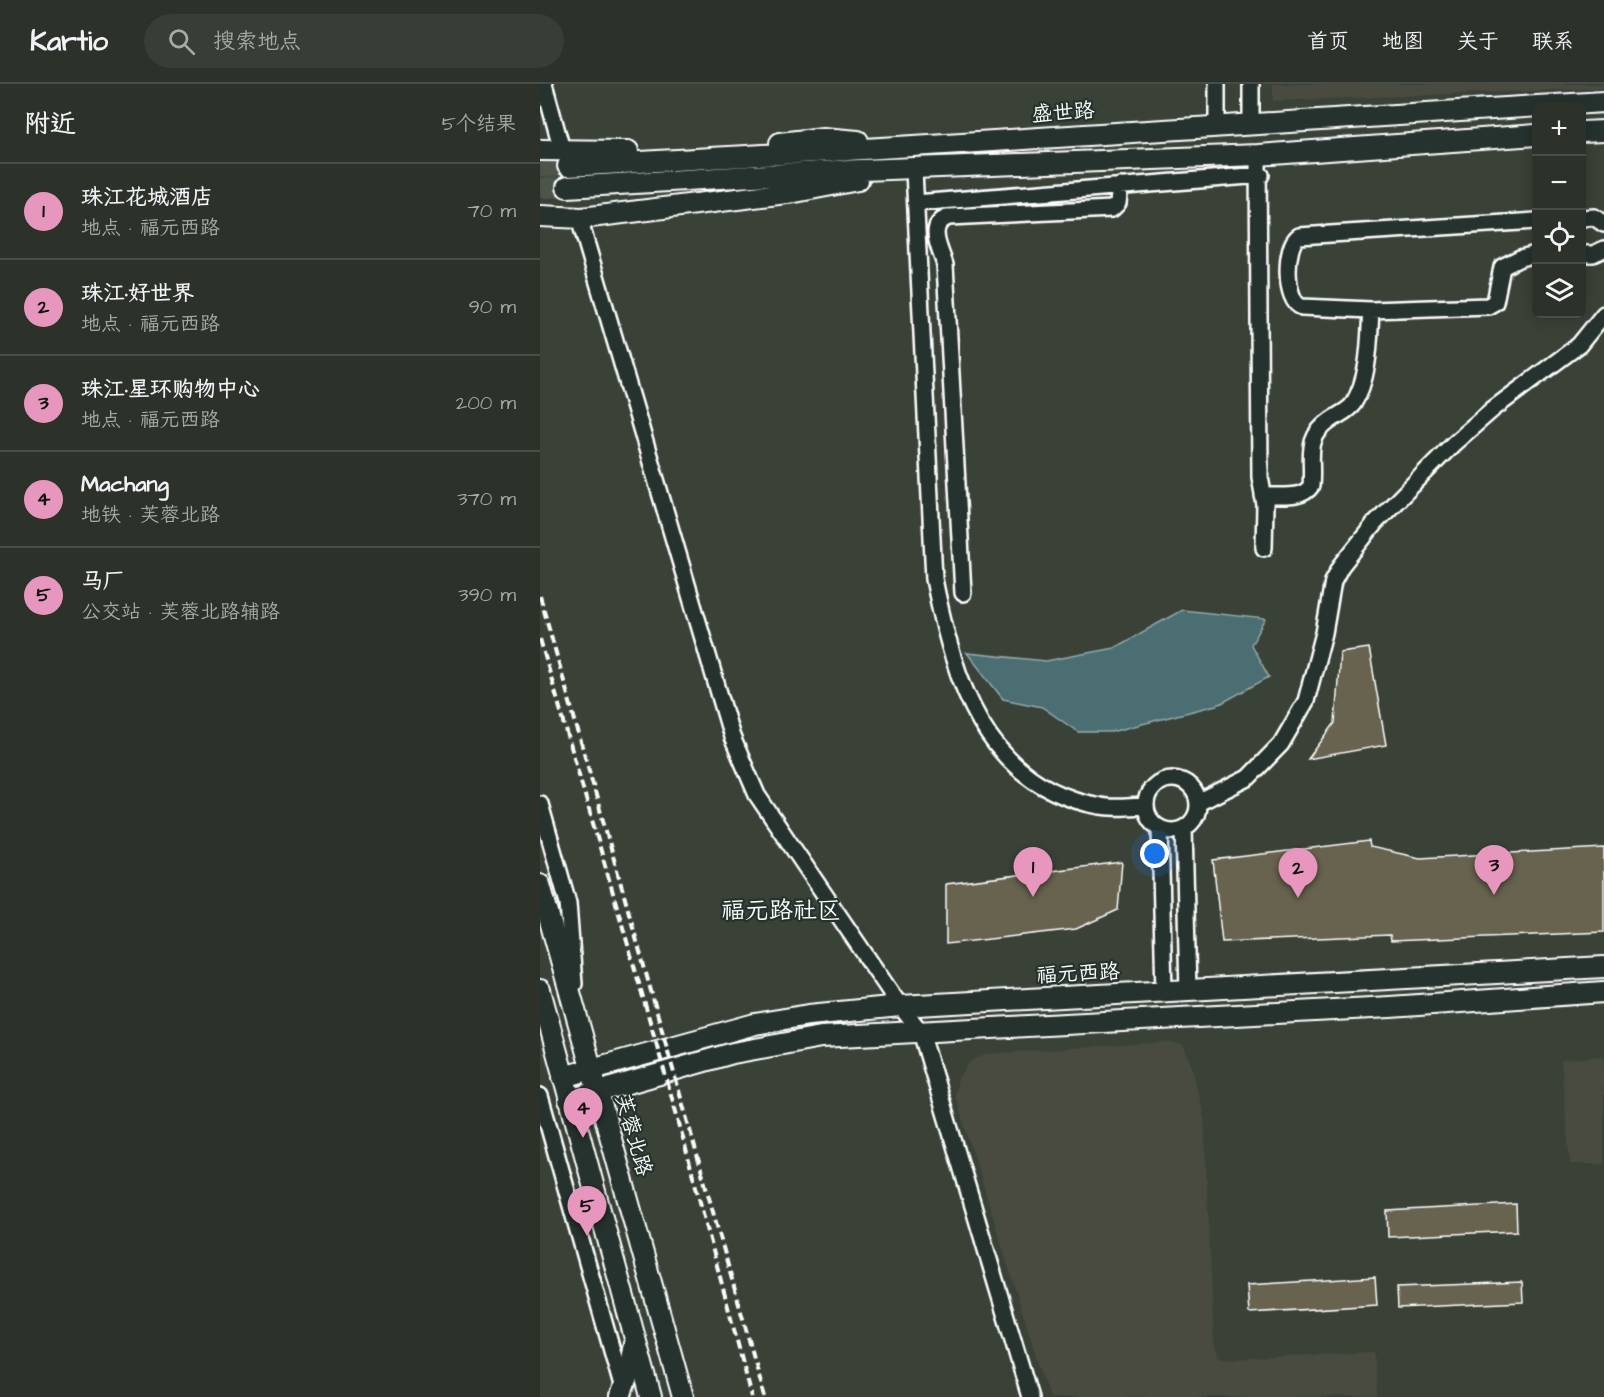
<!DOCTYPE html>
<html lang="zh">
<meta charset="utf-8">
<style>
:root{--surface:#2c322a;--page:#383e36;--text:#f1f3f6;--muted:#a6aaa8;--line:#484d47;--accent:#e797bd}
body{margin:0;font-family:"Architects Daughter","LXGW WenKai TC",sans-serif;background:var(--page);color:var(--text)}
.controls{position:absolute;right:18px;top:18px;display:grid;overflow:hidden;border-radius:9px;box-shadow:0 3px 15px #0003}
.controls button{width:54px;height:54px;display:grid;place-items:center;padding:0;border:0;border-bottom:2px solid var(--line);background:var(--surface);color:var(--text);font:30px sans-serif}
.you{position:absolute;left:615px;top:770px;width:21px;height:21px;margin:-15px;border:4px solid #fff;border-radius:50%;background:#1a73e8;box-shadow:0 0 0 9px #1a73e833}
.badge{display:grid;place-items:center;width:39px;height:39px;border-radius:50%;background:var(--accent);color:#111;font-size:20px;font-weight:700}
.pin{position:absolute;translate:-50% -50px;filter:drop-shadow(0 2px 3px #0008)}
.pin::after{content:'';position:absolute;top:32px;width:21px;height:18px;background:inherit;clip-path:polygon(0 0,100% 0,50% 100%)}
.list{margin:0;padding:0;list-style:none}
h2{display:flex;justify-content:space-between;align-items:center;height:78px;margin:0;padding:0 24px;font-size:26px}
h2 small{font-size:20px;font-weight:400;color:var(--muted)}
.list li{display:grid;grid-template-columns:39px 1fr auto;gap:18px;align-items:center;box-sizing:border-box;height:96px;padding:0 24px;border-top:2px solid var(--line)}
.list b{display:block;font-size:22px;white-space:nowrap}
.list p{margin:0;font-size:20px;white-space:nowrap;color:var(--muted)}
.list em{font-size:20px;font-style:normal;color:var(--muted)}
.icon{flex:none;width:33px;height:33px;fill:none;stroke:currentColor;stroke-width:2;stroke-linecap:round;stroke-linejoin:round}
.map{position:relative;flex:none;width:1064px;height:1313px;overflow:hidden}
header{display:flex;align-items:center;gap:36px;box-sizing:border-box;height:84px;padding:0 30px;background:var(--surface);border-bottom:2px solid var(--line)}
header strong{font-size:28px}
nav{display:flex;gap:33px;margin-inline-start:auto;font-size:21px}
.search{width:420px;height:54px;background:var(--page);display:flex;align-items:center;gap:15px;box-sizing:border-box;padding:0 21px;border-radius:33px;color:var(--muted);font-size:22px}
main{display:flex}
aside{flex:1;background:var(--surface)}
.map>svg:first-child{display:block}
.built{fill:#484c3f}
.water{fill:#4c6e73;stroke:#94a8ab;stroke-width:1.5}
.building{fill:#676450;stroke:#fff;stroke-width:1.5}
.lines{fill:none;stroke-linecap:round;stroke-linejoin:round}
.major-tunnel{stroke:#4e554c;stroke-width:20;stroke-dasharray:20 10;stroke-linecap:butt}
.minor-casing{stroke:#fff;stroke-width:20}
.major-casing{stroke:#fff;stroke-width:24}
.minor{stroke:#26332d;stroke-width:15}
.major{stroke:#26332d;stroke-width:20}
.rail{stroke:#fff;stroke-width:4;stroke-dasharray:9 4.5;stroke-linecap:butt}
.labels{text-anchor:middle;stroke-width:4.5;stroke-linejoin:round;paint-order:stroke}
.street-label{font-size:21px;fill:#fff;stroke:#26332d}
.quarter-label{font-size:24px;fill:#fff;stroke:#26332d}
</style>
<header>
<strong>Kartio</strong>
<div class="search"><svg class="icon" aria-label="search" viewBox="0 0 24 24"><circle cx="10" cy="10" r="6"/><path d="M15 15l6 6"/></svg>搜索地点</div>
<nav><a>首页</a><a>地图</a><a>关于</a><a>联系</a></nav>
</header>
<main>
<aside>
<h2>附近<small>5个结果</small></h2>
<ul class="list">
<li><span class="badge">1</span><div><b>珠江花城酒店</b><p>地点 · 福元西路</p></div><em>70 m</em></li>
<li><span class="badge">2</span><div><b>珠江·好世界</b><p>地点 · 福元西路</p></div><em>90 m</em></li>
<li><span class="badge">3</span><div><b>珠江·星环购物中心</b><p>地点 · 福元西路</p></div><em>200 m</em></li>
<li><span class="badge">4</span><div><b>Machang</b><p>地铁 · 芙蓉北路</p></div><em>370 m</em></li>
<li><span class="badge">5</span><div><b>马厂</b><p>公交站 · 芙蓉北路辅路</p></div><em>390 m</em></li>
</ul>
</aside>
<div class="map">
<svg width="1064" height="1313" viewBox="0 0 1064 1313">
<rect width="100%" height="100%" fill="#3a4238"/>
<filter id="ink" filterUnits="userSpaceOnUse"><feTurbulence type="fractalNoise" baseFrequency=".0167" numOctaves="2"/><feDisplacementMap in="SourceGraphic" scale="12" xChannelSelector="R" yChannelSelector="G"/><feConvolveMatrix kernelMatrix="1 2 1 2 8 2 1 2 1" color-interpolation-filters="sRGB"/></filter>
<g filter="url(#ink)">
<path class="built" d="M733 0H1064V4L733 17Z
M626 958 643 961 652 983 664 1034 674 1260 679 1273 691 1275 834 1268 837 1313H509L415 1011 418 995 430 978 446 970Z
M1064 972V1080H1030L1021 976Z"/>
<path class="water" d="M642 526 726 535 711 561 729 593 680 620 571 648H538L502 623 463 615 427 569 506 577 574 564Z"/>
<path class="building" d="M829 564 846 661 768 675 795 639 800 568Z
M829 757 830 763 880 774 1064 764V848L851 857 850 851 682 858 673 776Z
M582 778 578 826 536 845 406 860V800Z
M976 1120 977 1147 848 1153 847 1127Z
M835 1193 837 1221 709 1229 707 1201Z
M982 1198 983 1218 858 1224 857 1203Z"/>
<g class="lines">
<path class="major-tunnel" d="M0 83 28 82
M0 104 27 103"/>
<defs>
<path id="minor" d="M4 0 22 66
M711 40V0
M677 41V0
M718 71 720 393 725 421 724 464
M374 86 394 495C414 595 444 702 560 722 574 725 591 722 606 722
M376 119 721 91
M42 134 41 141 192 653 217 711 360 922 381 948 490 1313
M1042 134 1054 133 1064 140
M996 137 759 152C744 161 744 218 762 223L831 226 948 222 955 218 962 183 980 174 996 170
M1042 170H1053L1064 165
M723 412C738 411 762 416 771 402 774 373 763 355 791 336 798 331 808 327 813 320 830 293 829 256 831 226
M423 509 405 181C401 166 385 141 409 133L572 125 578 119 580 102
M606 721a26 26 0 1 1 52 0a26 26 0 1 1-52 0Z
M658 719 708 694 741 660 766 617 784 549 793 497 801 482 835 439 914 359 953 325 1039 261 1064 230
M0 720 28 819 34 900
M620 744 624 909
M644 744 648 908
M0 1012 84 1309"/>
<path id="major" d="M1042 48 1064 47
M240 59 283 54 318 57
M0 66 88 67
M28 82C374 64 719 39 1064 18
M27 103 296 87 718 71 996 51
M0 132 42 134 255 108 318 96
M0 801 143 1313
M0 906 111 1313
M23 993 215 940 269 931 360 922 1064 883
M29 1016 193 969 281 953 850 923 1064 908
M80 1313 88 1292 94 1260"/>
</defs>
<use href="#minor" class="minor-casing"/>
<use href="#major" class="major-casing"/>
<use href="#minor" class="minor"/>
<use href="#major" class="major"/>
<path class="rail" d="M0 512 225 1313
M0 555 136 1028 212 1313"/>
</g>
</g>
<g class="labels">
<g class="street-label">
<text transform="translate(523 28) rotate(-4)" y="7">盛世路</text>
<text transform="translate(538 889) rotate(-3)" y="7">福元西路</text>
<text transform="translate(94 1051) rotate(74)" y="7">芙蓉北路</text>
</g>
<g class="quarter-label">
<text x="241" y="834">福元路社区</text>
</g>
</g>
</svg>
<div class="controls">
<button>+</button>
<button>−</button>
<button><svg class="icon" aria-label="locate" viewBox="0 0 24 24"><circle cx="12" cy="12" r="6"/><path d="M12 2v4M12 18v4M2 12h4M18 12h4"/></svg></button>
<button><svg class="icon" aria-label="layers" viewBox="0 0 24 24"><path d="M12 4l9 5-9 5-9-5zM3 14l9 5 9-5"/></svg></button>
</div>
<div class="you"></div>
<div class="pin badge" style="left:493px;top:813px">1</div>
<div class="pin badge" style="left:758px;top:814px">2</div>
<div class="pin badge" style="left:954px;top:811px">3</div>
<div class="pin badge" style="left:43px;top:1054px">4</div>
<div class="pin badge" style="left:47px;top:1152px">5</div>
</div>
</main>
